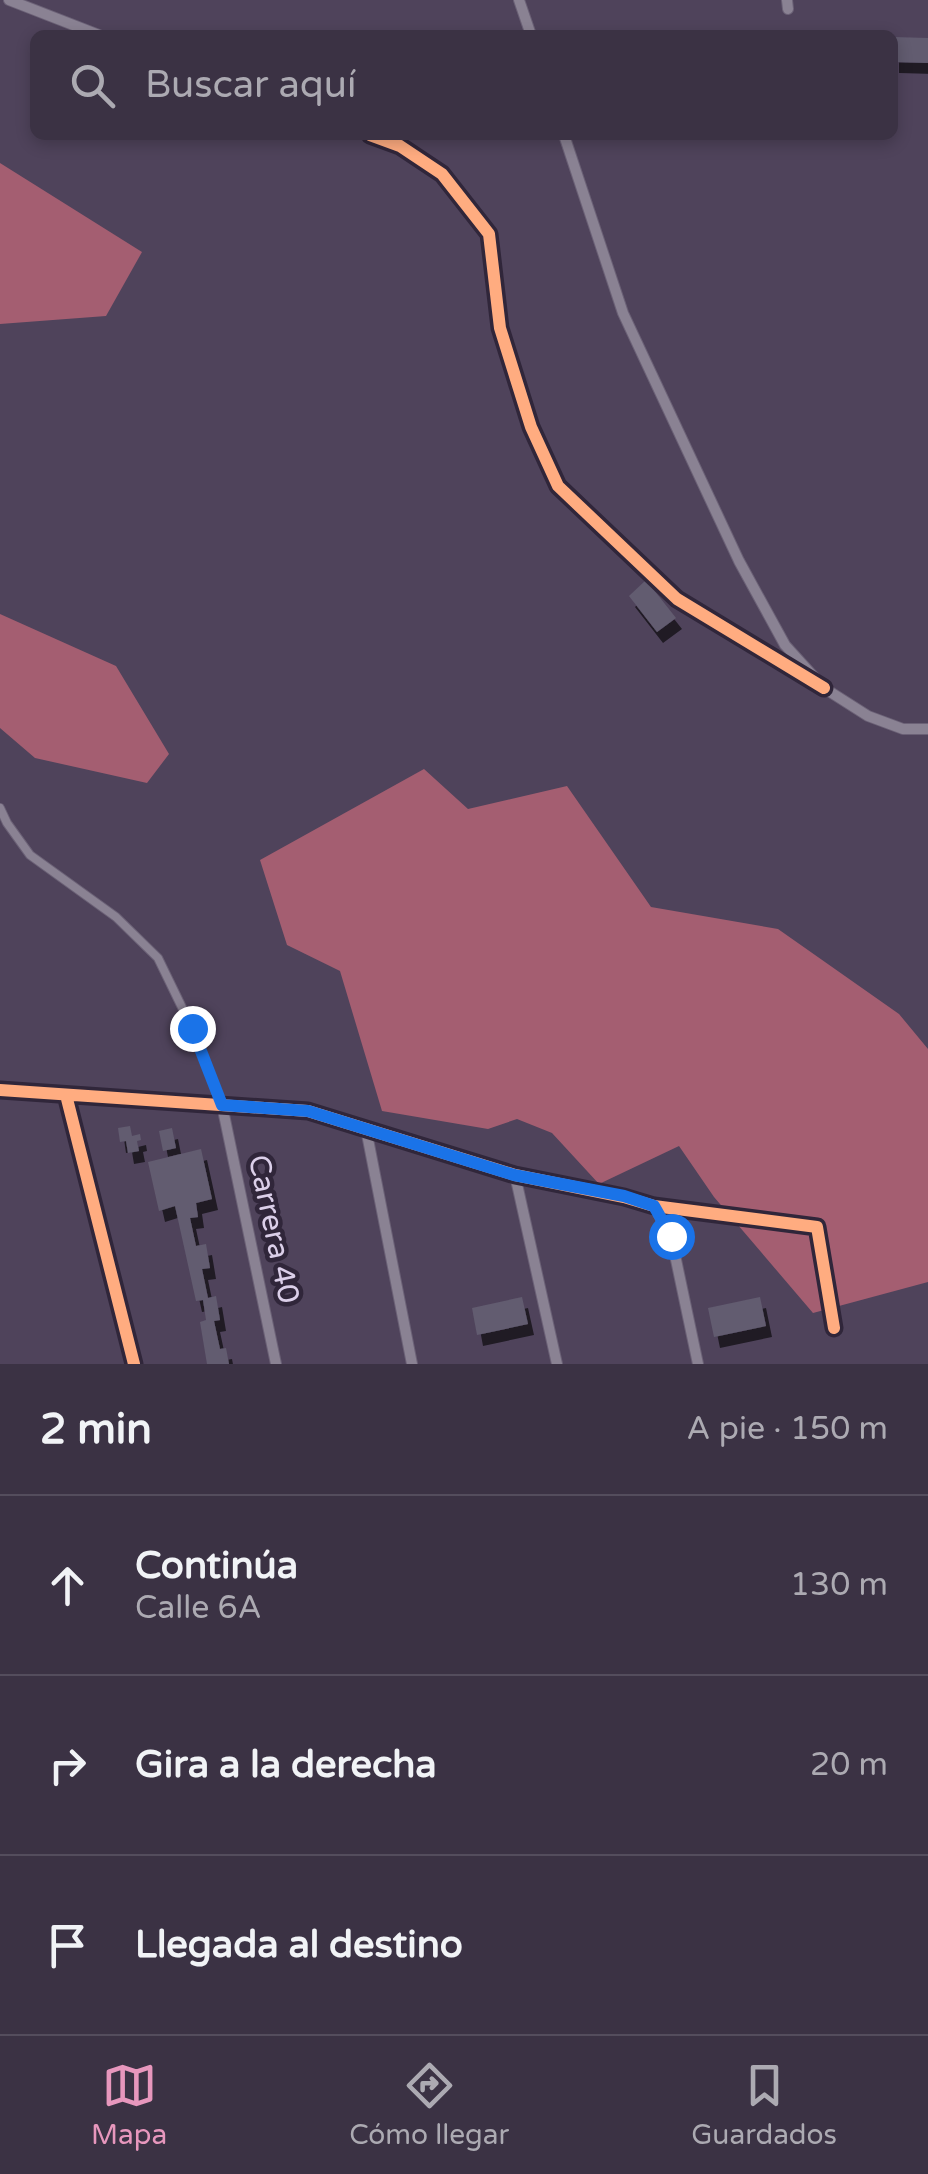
<!DOCTYPE html>
<html lang="es">
<meta charset="utf-8">
<style>
:root{--surface:#3b3244;--page:#463e4f;--text:#f1f3f6;--muted:#acaab2;--line:#544d5d;--accent:#e797bd}
body{margin:0;font-family:"Varela Round",sans-serif;background:var(--page);color:var(--text)}
.stop{position:absolute;width:30px;height:30px;margin:-22px;border:8px solid #1a73e8;border-radius:50%;background:#fff}
.stop.end{background:#1a73e8;border-color:#fff;box-shadow:0 2px 10px #0008}
.list{margin:0;padding:0;list-style:none}
h2{display:flex;justify-content:space-between;align-items:center;height:130px;margin:0;padding:0 40px;font-size:42px}
h2 small{font-size:32px;font-weight:400;color:var(--muted)}
.list li{display:grid;grid-template-columns:65px 1fr auto;gap:30px;align-items:center;box-sizing:border-box;height:180px;padding:0 40px;border-top:2px solid var(--line)}
.list b{display:block;font-size:38px;white-space:nowrap}
.list p{margin:0;font-size:32px;white-space:nowrap;color:var(--muted)}
.list em{font-size:32px;font-style:normal;color:var(--muted)}
.icon{flex:none;width:55px;height:55px;fill:none;stroke:currentColor;stroke-width:2;stroke-linecap:round;stroke-linejoin:round}
.map{position:relative;flex:none;width:928px;height:1364px;overflow:hidden}
.search{position:absolute;background:var(--surface);box-shadow:0 5px 15px #0003;left:30px;right:30px;top:30px;height:110px;display:flex;align-items:center;gap:25px;box-sizing:border-box;padding:0 35px;border-radius:15px;color:var(--muted);font-size:38px}
.sheet{height:670px;background:var(--surface)}
nav{display:flex;justify-content:space-around;align-items:center;box-sizing:border-box;height:140px;border-top:2px solid var(--line);background:var(--surface);font-size:28px;color:var(--muted)}
nav a{display:grid;justify-items:center;gap:5px}
nav .on{color:var(--accent)}
.map>svg:first-child{display:block}
.forest{fill:#a45e71}
.building{fill:#625c70;filter:url(#shadow)}
.lines{fill:none;stroke-linecap:round;stroke-linejoin:round}
.lane-casing{stroke:#6b6176;stroke-width:10}
.street-casing{stroke:#6b6176;stroke-width:12}
.lane{stroke:#8a8293;stroke-width:8}
.street{stroke:#8a8293;stroke-width:10}
.cycleway-casing{stroke:#30263a;stroke-width:19}
.cycleway{stroke:#ffac80;stroke-width:12}
.route{stroke:#1a73e8;stroke-width:12}
.labels{text-anchor:middle;stroke-width:9;stroke-linejoin:round;paint-order:stroke}
.street-label{font-size:30px;fill:#dbcfe9;stroke:#30263a}
</style>
<div class="map">
<svg width="928" height="1364" viewBox="0 0 928 1364">
<defs>
<filter id="shadow"><feDropShadow dx="6" dy="11" stdDeviation="0" flood-color="#0009"/></filter>
</defs>
<rect width="100%" height="100%" fill="#4f435b"/>
<path class="forest" d="M0 163 142 252 106 316 0 324Z
M0 614 116 666 169 754 147 783 35 758 0 728Z
M424 769 468 809 567 786 651 907 778 929 899 1014 928 1049V1282L813 1313 714 1197 679 1146 599 1184 552 1133 517 1119 488 1129 382 1111 340 971 287 945 260 860Z"/>
<path class="building" d="M893 37 928 38V63L893 62Z
M646 580 676 618 657 632 629 596Z
M130 1126 132 1136 140 1134 141 1140 137 1141 139 1151 128 1153 126 1141 120 1142 118 1128Z
M172 1128 176 1148 163 1151 159 1131Z
M201 1149 212 1199 196 1203 198 1217 190 1218 196 1246 206 1244 210 1268 202 1269 208 1298 216 1296 220 1320 214 1321 220 1349 226 1348 229 1364H207L200 1322 206 1320 203 1300 196 1301 175 1206 159 1211 148 1162Z
M522 1297 528 1324 477 1335 472 1308Z
M760 1297 766 1326 714 1337 708 1308Z"/>
<g class="lines">
<defs>
<path id="lane" d="M0 808 7 823 30 855 116 917 158 958 192 1028 222 1105"/>
<path id="street" d="M9 0 99 35
M519 0 531 35
M787 0 788 9
M370 135 400 146 442 174 489 234 500 328 531 427 558 486 677 599 824 688
M564 135 623 313 739 561 785 645 824 688 868 716 903 729H928
M0 1090 308 1111 515 1175 624 1197 654 1206 817 1227 834 1328
M66 1095 134 1364
M222 1105 276 1364
M366 1129 412 1364
M515 1175 557 1364
M654 1206 671 1236 698 1364"/>
</defs>
<use href="#lane" class="lane-casing"/>
<use href="#street" class="street-casing"/>
<use href="#lane" class="lane"/>
<use href="#street" class="street"/>
<defs>
<path id="cycleway" d="M370 135 400 146 442 174 489 234 500 328 531 427 558 486 677 599 824 688
M0 1090 308 1111 515 1175 624 1197 654 1206 817 1227 834 1328
M66 1095 134 1364"/>
</defs>
<use href="#cycleway" class="cycleway-casing"/>
<use href="#cycleway" class="cycleway"/>
</g>
<g class="lines">
<path class="route" d="M192 1028 222 1105 308 1111 514 1175 624 1196 654 1206 671 1236"/>
</g>
<g class="labels">
<g class="street-label">
<text transform="translate(274 1229) rotate(78)" y="10">Carrera 40</text>
</g>
</g>
</svg>
<div class="stop" style="left:671px;top:1236px"></div>
<div class="stop end" style="left:192px;top:1028px"></div>
<div class="search"><svg class="icon" aria-label="search" viewBox="0 0 24 24"><circle cx="10" cy="10" r="6"/><path d="M15 15l6 6"/></svg>Buscar aquí</div>
</div>
<section class="sheet">
<h2>2 min<small>A pie · 150 m</small></h2>
<ul class="list">
<li><svg class="icon" aria-label="ahead" viewBox="0 0 24 24"><path d="M12 20V5M6 11l6-6 6 6"/></svg><div><b>Continúa</b><p>Calle 6A</p></div><em>130 m</em></li>
<li><svg class="icon" aria-label="right" viewBox="0 0 24 24"><path d="M7 20v-9h11M14 6l5 5-5 5"/></svg><div><b>Gira a la derecha</b></div><em>20 m</em></li>
<li><svg class="icon" aria-label="arrive" viewBox="0 0 24 24"><path d="M6 21V4h12l-3 4 3 4H6"/></svg><div><b>Llegada al destino</b></div></li>
</ul>
</section>
<nav>
<a class="on"><svg class="icon" aria-label="map" viewBox="0 0 24 24"><path d="M3 6l6-2 6 2 6-2v14l-6 2-6-2-6 2zM9 4v14M15 6v14"/></svg>Mapa</a>
<a><svg class="icon" aria-label="directions" viewBox="0 0 24 24"><path d="M12 3l9 9-9 9-9-9zM9 14v-3h6M13 9l2 2-2 2"/></svg>Cómo llegar</a>
<a><svg class="icon" aria-label="saved" viewBox="0 0 24 24"><path d="M7 4h10v16l-5-4-5 4z"/></svg>Guardados</a>
</nav>
